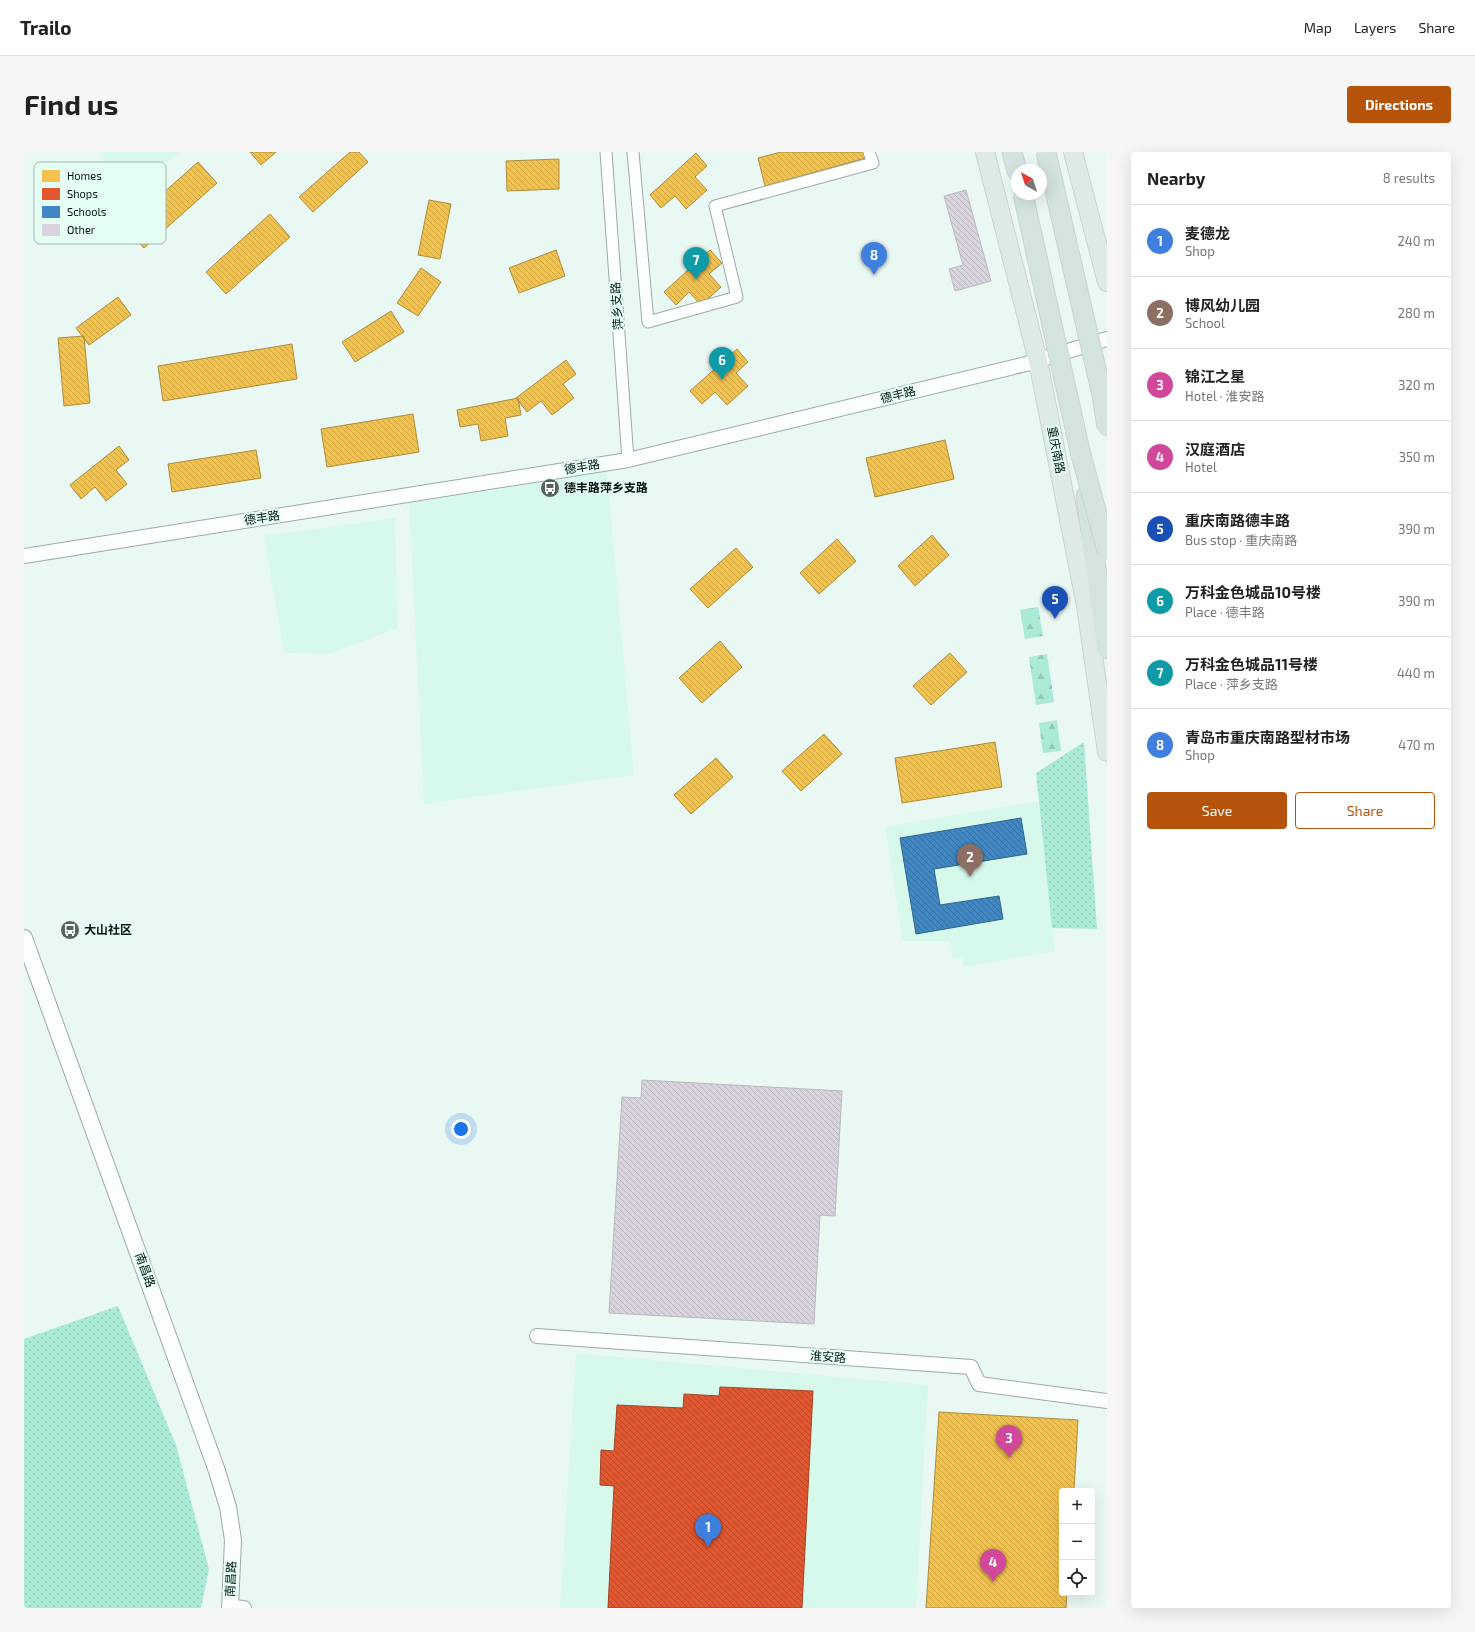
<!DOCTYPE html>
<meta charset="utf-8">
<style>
:root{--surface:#fff;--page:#f6f6f6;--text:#222;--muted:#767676;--line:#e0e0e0;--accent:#b45309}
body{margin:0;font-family:"Exo 2","Noto Sans SC",sans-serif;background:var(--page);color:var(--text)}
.controls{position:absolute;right:12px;bottom:12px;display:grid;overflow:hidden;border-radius:4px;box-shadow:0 4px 16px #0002}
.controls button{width:36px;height:36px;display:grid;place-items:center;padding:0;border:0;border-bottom:1px solid var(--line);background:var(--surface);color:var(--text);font:20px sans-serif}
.compass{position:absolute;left:987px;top:12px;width:36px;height:36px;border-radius:50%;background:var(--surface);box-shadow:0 4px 16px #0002;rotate:321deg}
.you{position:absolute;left:437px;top:977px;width:14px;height:14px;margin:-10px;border:3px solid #fff;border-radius:50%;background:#1a73e8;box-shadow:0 0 0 6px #1a73e833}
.badge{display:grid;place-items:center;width:26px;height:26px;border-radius:50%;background:var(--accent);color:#fff;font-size:13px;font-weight:700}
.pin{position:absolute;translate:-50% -33px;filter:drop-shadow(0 1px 2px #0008)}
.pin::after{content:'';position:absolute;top:21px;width:14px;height:12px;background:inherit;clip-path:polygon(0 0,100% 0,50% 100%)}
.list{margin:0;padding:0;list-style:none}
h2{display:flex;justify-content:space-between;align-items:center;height:52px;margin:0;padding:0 16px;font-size:17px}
h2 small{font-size:13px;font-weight:400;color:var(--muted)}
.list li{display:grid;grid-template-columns:26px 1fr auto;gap:12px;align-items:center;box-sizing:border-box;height:72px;padding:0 16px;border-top:1px solid var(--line)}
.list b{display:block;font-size:15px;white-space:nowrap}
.list p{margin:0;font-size:13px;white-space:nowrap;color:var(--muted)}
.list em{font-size:13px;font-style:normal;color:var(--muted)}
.actions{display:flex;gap:8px;padding:12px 16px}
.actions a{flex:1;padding:9px 0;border:1px solid var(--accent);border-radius:4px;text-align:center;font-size:14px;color:var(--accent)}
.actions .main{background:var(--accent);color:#fff}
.icon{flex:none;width:22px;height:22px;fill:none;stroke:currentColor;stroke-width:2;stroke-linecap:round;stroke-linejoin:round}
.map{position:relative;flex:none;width:1083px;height:1456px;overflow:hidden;border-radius:4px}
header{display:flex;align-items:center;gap:24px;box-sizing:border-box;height:56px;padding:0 20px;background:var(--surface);border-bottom:1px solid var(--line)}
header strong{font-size:19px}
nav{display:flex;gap:22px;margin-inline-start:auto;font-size:14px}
.intro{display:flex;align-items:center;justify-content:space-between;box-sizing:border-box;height:96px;padding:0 24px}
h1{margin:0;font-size:28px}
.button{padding:10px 18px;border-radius:4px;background:var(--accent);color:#fff;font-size:14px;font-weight:700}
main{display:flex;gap:24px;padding:0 24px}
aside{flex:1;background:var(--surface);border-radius:4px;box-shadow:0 4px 16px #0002}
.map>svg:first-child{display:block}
.built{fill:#d6f9ec}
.forest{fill:url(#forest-firs)}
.park{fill:url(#park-dots)}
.homes{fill:url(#homes-back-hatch);stroke:#ab8d3b}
.shops{fill:url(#shops-back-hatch);stroke:#a14325}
.schools{fill:url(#schools-back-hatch);stroke:#2e668f}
.building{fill:url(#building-back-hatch);stroke:#b8babd}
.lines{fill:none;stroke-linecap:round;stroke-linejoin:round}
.minor-casing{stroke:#9caaa5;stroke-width:13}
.tertiary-casing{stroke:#9caaa5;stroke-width:16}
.secondary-casing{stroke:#9caaa5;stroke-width:18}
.primary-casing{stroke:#cbd2d0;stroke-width:20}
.trunk-casing{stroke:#cbd2d0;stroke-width:21}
.minor{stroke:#fcfefd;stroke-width:11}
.tertiary{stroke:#fcfefd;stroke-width:14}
.secondary{stroke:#fcfefd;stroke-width:16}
.primary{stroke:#ddeae6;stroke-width:18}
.trunk{stroke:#d3e3de;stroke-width:19}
.trunk-bridge-casing{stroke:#cbd2d0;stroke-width:21;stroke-linecap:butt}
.trunk-bridge{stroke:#d3e3de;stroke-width:19}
.labels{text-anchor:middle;stroke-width:4;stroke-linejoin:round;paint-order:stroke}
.street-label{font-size:12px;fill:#061510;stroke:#e4fef4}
.poi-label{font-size:12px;font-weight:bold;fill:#061510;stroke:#e4fef4;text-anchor:start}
.key{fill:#e4fef4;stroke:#a1b8b0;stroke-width:1}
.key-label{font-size:11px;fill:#061510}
</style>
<header>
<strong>Trailo</strong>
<nav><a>Map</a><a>Layers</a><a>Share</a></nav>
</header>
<div class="intro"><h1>Find us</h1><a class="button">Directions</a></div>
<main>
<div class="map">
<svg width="1083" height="1456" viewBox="0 0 1083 1456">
<defs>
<pattern id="forest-firs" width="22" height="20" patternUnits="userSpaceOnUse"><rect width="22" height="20" fill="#abead6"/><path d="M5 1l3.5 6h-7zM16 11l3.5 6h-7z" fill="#92c8b7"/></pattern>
<pattern id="park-dots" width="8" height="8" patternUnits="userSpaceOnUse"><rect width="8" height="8" fill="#abead6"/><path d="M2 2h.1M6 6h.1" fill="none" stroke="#92c8b7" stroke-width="1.8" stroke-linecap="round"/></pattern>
<pattern id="homes-back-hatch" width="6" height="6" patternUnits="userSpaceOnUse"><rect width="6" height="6" fill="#f2c14e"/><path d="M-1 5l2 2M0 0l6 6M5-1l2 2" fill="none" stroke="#cea543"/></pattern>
<pattern id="shops-back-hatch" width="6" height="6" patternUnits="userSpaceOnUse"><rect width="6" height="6" fill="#e4572e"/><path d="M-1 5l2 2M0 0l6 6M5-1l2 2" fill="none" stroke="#b74726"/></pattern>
<pattern id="schools-back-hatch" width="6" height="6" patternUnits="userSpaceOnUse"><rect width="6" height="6" fill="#3f88c5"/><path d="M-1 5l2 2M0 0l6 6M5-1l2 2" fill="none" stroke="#336e9f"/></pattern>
<pattern id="building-back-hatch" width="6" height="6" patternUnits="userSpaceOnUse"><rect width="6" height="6" fill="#d9d3df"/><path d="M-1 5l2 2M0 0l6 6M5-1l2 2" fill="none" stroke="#b9b4be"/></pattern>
</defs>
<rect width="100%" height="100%" fill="#eaf8f3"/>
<path class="built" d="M79 0H155L135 17 81 11Z
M583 320 610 623 400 652 385 351Z
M371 366 374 476 305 502 260 501 240 384Z
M1014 649 1031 799 940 815 938 806H928L926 789H879L861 675Z
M552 1201 904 1233 892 1456H536Z"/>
<path class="forest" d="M1014 455 1019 484 1001 487 996 458Z
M1023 502 1030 550 1012 553 1005 505Z
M1033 568 1037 599 1019 601 1015 571Z"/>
<path class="park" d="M1060 590 1073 777 1028 776 1012 621Z
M94 1154 152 1293 185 1417 177 1456H0V1187Z"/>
<path class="homes" d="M226 0H252L237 13Z
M326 0H335L344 10 289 60 275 45Z
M757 0H841L842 6 741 34 734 6Z
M672 1 683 14 671 25 683 38 662 57 651 44 637 56 626 43Z
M535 7V37L483 39 482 9Z
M174 10 193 31 120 96 101 75Z
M405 48 427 52 416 107 394 103Z
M246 62 266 85 202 142 182 120Z
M532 98 541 124 495 141 485 116Z
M686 98 698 111 685 122 697 135 677 153 665 140 652 153 640 140Z
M397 116 417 130 394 164 373 151Z
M94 145 107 163 65 193 52 176Z
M367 159 380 180 331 210 318 190Z
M60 184 66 251 40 254 34 186Z
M268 192 273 227 139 249 134 214Z
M713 197 724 210 712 221 724 234 703 253 691 240 678 252 666 239Z
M542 208 552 222 539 232 550 246 528 263 517 249 503 260 492 246Z
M494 246 497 263 481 266 484 284 457 289 454 272 436 275 433 258Z
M389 262 395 300 303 315 297 277Z
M921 288 930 327 851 345 842 306Z
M95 294 105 308 92 318 103 332 82 349 71 335 57 347 46 333Z
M232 298 237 326 148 340 144 312Z
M908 383 925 403 891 434 874 414Z
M813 387 832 409 795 442 776 421Z
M712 396 729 415 684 456 666 437Z
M696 489 718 515 678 551 655 526Z
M926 501 943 520 907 553 889 534Z
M800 582 818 602 777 639 758 619Z
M971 590 978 635 878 651 871 606Z
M692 606 709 625 667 662 650 643Z
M915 1260 1054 1268 1050 1339H1038V1441H1043L1042 1456H902Z"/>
<path class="shops" d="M696 1235 789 1239 778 1456H584L590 1334 576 1333 577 1298 590 1299 593 1253 659 1256 660 1242 695 1244Z"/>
<path class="schools" d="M997 666 1003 702 910 717 916 753 975 744 979 767 892 782 876 686Z"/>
<path class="building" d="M942 38 967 129 931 139 925 117 939 113 920 44Z
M618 928 818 939 811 1064 796 1063 790 1172 585 1161 598 945 617 946Z"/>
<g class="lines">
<defs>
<path id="minor" d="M582 0 604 308
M609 0 624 170 713 145 691 54 849 11 845 0"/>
<path id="tertiary" d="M0 404 604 308 1002 212 1083 187
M513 1184 947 1215 955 1232 1083 1249
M206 1455 220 1456"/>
<path id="secondary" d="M0 786 193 1319 204 1355 209 1388 206 1456"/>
<path id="primary" d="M961 0 1014 209 1062 454 1083 600
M1049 0 1083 130"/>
<path id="trunk" d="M988 0 993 19
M1062 344 1083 497"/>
</defs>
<use href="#minor" class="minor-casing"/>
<use href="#tertiary" class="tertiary-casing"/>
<use href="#secondary" class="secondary-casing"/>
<use href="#primary" class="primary-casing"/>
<use href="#trunk" class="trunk-casing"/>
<use href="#minor" class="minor"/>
<use href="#tertiary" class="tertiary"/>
<use href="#secondary" class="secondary"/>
<use href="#primary" class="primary"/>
<use href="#trunk" class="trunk"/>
<defs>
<path id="trunk-bridge" d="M1022 0 1078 243 1083 275
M999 42 1056 299 1083 399"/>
</defs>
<use href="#trunk-bridge" class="trunk-bridge-casing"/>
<use href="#trunk-bridge" class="trunk-bridge"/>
</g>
<defs>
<symbol id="bus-disc" viewBox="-11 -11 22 22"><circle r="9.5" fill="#56645f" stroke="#e4fef4"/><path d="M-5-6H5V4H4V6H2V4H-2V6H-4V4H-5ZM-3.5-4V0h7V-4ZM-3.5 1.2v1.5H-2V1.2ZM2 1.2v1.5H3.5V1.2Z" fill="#fff"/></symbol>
</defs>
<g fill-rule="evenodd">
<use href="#bus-disc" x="515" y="325" width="22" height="22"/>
<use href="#bus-disc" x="35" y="767" width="22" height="22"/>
</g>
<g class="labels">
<g class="street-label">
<text transform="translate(593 154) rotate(-94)" y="4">萍乡支路</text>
<text transform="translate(874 243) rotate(-14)" y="4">德丰路</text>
<text transform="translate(1032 298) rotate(79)" y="4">重庆南路</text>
<text transform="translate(558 315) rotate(-10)" y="4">德丰路</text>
<text transform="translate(238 366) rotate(-9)" y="4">德丰路</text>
<text transform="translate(121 1118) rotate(70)" y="4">南昌路</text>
<text transform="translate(804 1205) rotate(4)" y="4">淮安路</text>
<text transform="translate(207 1427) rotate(-87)" y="4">南昌路</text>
</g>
<g class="poi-label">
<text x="540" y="340">德丰路萍乡支路</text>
<text x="60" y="782">大山社区</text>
</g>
</g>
<rect x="10" y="10" width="132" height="82" rx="6" class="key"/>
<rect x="18" y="18" width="18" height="12" fill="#f2c14e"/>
<rect x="18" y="36" width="18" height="12" fill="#e4572e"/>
<rect x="18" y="54" width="18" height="12" fill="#3f88c5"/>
<rect x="18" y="72" width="18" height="12" fill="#d9d3df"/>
<g class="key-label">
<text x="43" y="28">Homes</text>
<text x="43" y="46">Shops</text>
<text x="43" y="64">Schools</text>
<text x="43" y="82">Other</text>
</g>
</svg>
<div class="controls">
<button>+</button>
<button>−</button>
<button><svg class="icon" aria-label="locate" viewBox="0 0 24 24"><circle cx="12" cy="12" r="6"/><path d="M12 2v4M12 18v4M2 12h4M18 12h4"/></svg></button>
</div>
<svg class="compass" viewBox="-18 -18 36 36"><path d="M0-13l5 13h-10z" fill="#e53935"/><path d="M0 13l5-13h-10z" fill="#767676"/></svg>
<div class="you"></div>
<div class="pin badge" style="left:684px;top:1395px;background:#3f7fe0">1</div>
<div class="pin badge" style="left:946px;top:725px;background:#8d6e63">2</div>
<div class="pin badge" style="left:985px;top:1306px;background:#d1479c">3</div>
<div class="pin badge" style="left:969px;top:1430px;background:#d1479c">4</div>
<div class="pin badge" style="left:1031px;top:467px;background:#1a4fb4">5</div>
<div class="pin badge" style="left:698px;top:228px;background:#0f9aa8">6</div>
<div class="pin badge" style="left:672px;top:128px;background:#0f9aa8">7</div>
<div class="pin badge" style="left:850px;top:123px;background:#3f7fe0">8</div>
</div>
<aside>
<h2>Nearby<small>8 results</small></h2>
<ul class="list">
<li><span class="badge" style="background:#3f7fe0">1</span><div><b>麦德龙</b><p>Shop</p></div><em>240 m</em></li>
<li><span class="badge" style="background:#8d6e63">2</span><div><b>博风幼儿园</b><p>School</p></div><em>280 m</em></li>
<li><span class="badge" style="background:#d1479c">3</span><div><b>锦江之星</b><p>Hotel · 淮安路</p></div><em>320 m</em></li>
<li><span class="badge" style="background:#d1479c">4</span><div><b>汉庭酒店</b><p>Hotel</p></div><em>350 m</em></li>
<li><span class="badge" style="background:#1a4fb4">5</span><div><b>重庆南路德丰路</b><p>Bus stop · 重庆南路</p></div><em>390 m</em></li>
<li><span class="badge" style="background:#0f9aa8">6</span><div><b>万科金色城品10号楼</b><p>Place · 德丰路</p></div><em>390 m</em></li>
<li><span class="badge" style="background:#0f9aa8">7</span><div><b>万科金色城品11号楼</b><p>Place · 萍乡支路</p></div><em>440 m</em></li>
<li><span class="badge" style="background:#3f7fe0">8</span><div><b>青岛市重庆南路型材市场</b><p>Shop</p></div><em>470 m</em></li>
</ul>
<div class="actions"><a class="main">Save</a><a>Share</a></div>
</aside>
</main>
